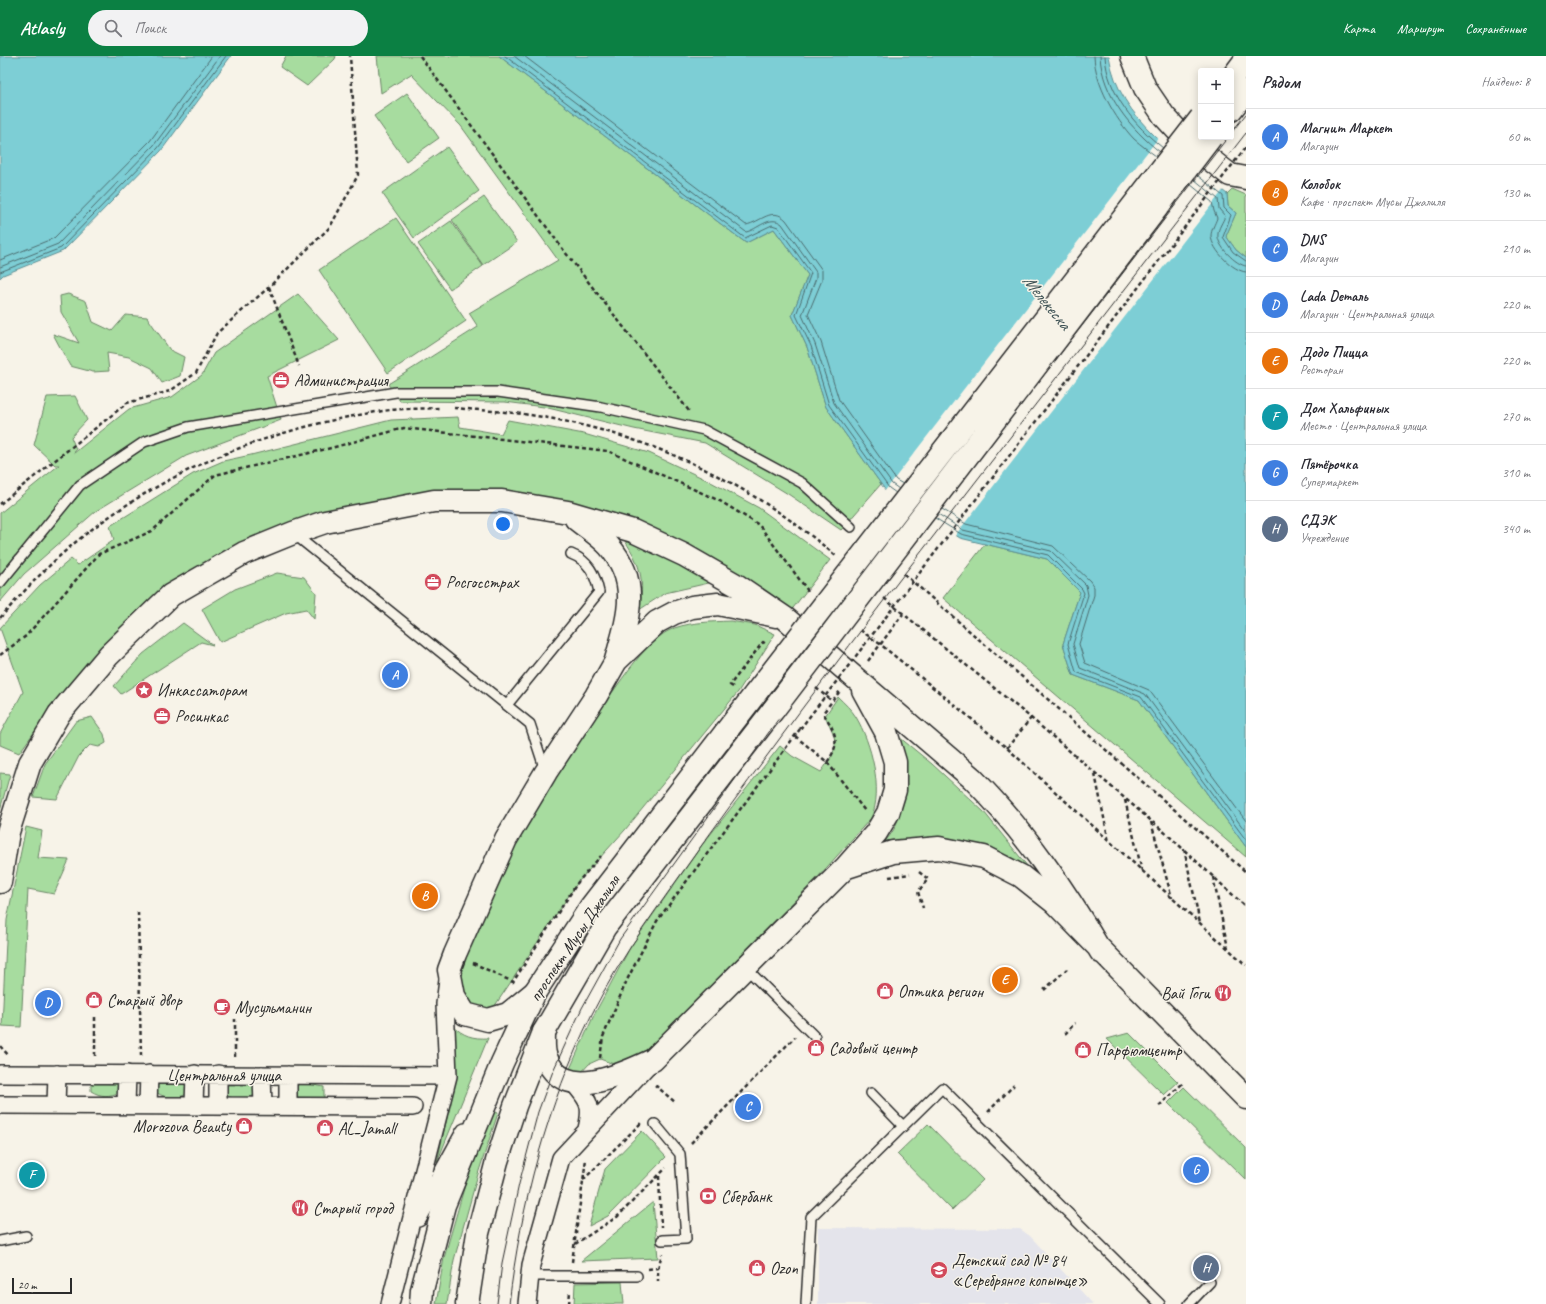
<!DOCTYPE html>
<html lang="ru">
<meta charset="utf-8">
<style>
:root{--surface:#fff;--page:#f2f2f3;--text:#2b2b33;--muted:#7c7c81;--line:#e1e1e2;--accent:#0b8043}
body{margin:0;font-family:Caveat,sans-serif;background:var(--page);color:var(--text)}
.controls{position:absolute;right:12px;top:12px;display:grid;overflow:hidden;border-radius:4px;box-shadow:0 2px 10px #0003}
.controls button{width:36px;height:36px;display:grid;place-items:center;padding:0;border:0;border-bottom:1px solid var(--line);background:var(--surface);color:var(--text);font:20px sans-serif}
.scale{position:absolute;left:12px;bottom:10px;width:60px;box-sizing:border-box;padding-left:4px;border:2px solid #2b2b2b;border-top:0;font-size:11px;line-height:14px;white-space:nowrap;color:#2b2b2b;-webkit-text-stroke:3px #f7f3e8;paint-order:stroke}
.you{position:absolute;left:503px;top:468px;width:14px;height:14px;margin:-10px;border:3px solid #fff;border-radius:50%;background:#1a73e8;box-shadow:0 0 0 6px #1a73e833}
.badge{display:grid;place-items:center;width:26px;height:26px;border-radius:50%;background:var(--accent);color:#fff;font-size:13px;font-weight:700}
.pin{position:absolute;translate:-50% -50%;border:2px solid #fff;box-shadow:0 1px 4px #0006}
.list{margin:0;padding:0;list-style:none}
h2{display:flex;justify-content:space-between;align-items:center;height:52px;margin:0;padding:0 16px;font-size:17px}
h2 small{font-size:13px;font-weight:400;color:var(--muted)}
.list li{display:grid;grid-template-columns:26px 1fr auto;gap:12px;align-items:center;box-sizing:border-box;height:56px;padding:0 16px;border-top:1px solid var(--line)}
.list b{display:block;font-size:15px;white-space:nowrap}
.list p{margin:0;font-size:13px;white-space:nowrap;color:var(--muted)}
.list em{font-size:13px;font-style:normal;color:var(--muted)}
.icon{flex:none;width:22px;height:22px;fill:none;stroke:currentColor;stroke-width:2;stroke-linecap:round;stroke-linejoin:round}
.map{position:relative;flex:none;width:1246px;height:1248px;overflow:hidden}
header{display:flex;align-items:center;gap:24px;box-sizing:border-box;height:56px;padding:0 20px;background:var(--accent);color:#fff}
header strong{font-size:19px}
nav{display:flex;gap:22px;margin-inline-start:auto;font-size:14px}
.search{width:280px;height:36px;background:var(--page);display:flex;align-items:center;gap:10px;box-sizing:border-box;padding:0 14px;border-radius:22px;color:var(--muted);font-size:15px}
main{display:flex}
aside{flex:1;background:var(--surface)}
.map>svg:first-child{display:block}
.built{fill:#e4e4eb}
.green{fill:#a7dc9f;stroke:#698465}
.water{fill:#7dced5;stroke:#5c8d91}
.pier{fill:#f7f3e8}
.lines{fill:none;stroke-linecap:round;stroke-linejoin:round}
.shore{stroke:#4c6c6f;stroke-width:1}
.lane-casing{stroke:#2b2b2b;stroke-width:12}
.street-casing{stroke:#2b2b2b;stroke-width:20}
.secondary-casing{stroke:#2b2b2b;stroke-width:25}
.primary-casing{stroke:#2b2b2b;stroke-width:25}
.path{stroke:#2b2b2b;stroke-width:2.5;stroke-dasharray:4 3;stroke-linecap:butt}
.lane{stroke:#f7f3e8;stroke-width:9}
.street{stroke:#f7f3e8;stroke-width:17}
.secondary{stroke:#f7f3e8;stroke-width:22}
.primary{stroke:#f7f3e8;stroke-width:22}
.tram{stroke:#2b2b2b;stroke-width:1}
.primary-bridge-casing{stroke:#2b2b2b;stroke-width:25;stroke-linecap:butt}
.path-bridge{stroke:#2b2b2b;stroke-width:2.5;stroke-dasharray:4 3;stroke-linecap:butt}
.primary-bridge{stroke:#f7f3e8;stroke-width:22}
.labels{text-anchor:middle;stroke-width:3;stroke-linejoin:round;paint-order:stroke}
.poi-label{font-size:17px;fill:#2b2b2b;stroke:#f7f3e8;text-anchor:start}
.street-label{font-size:17px;fill:#2b2b2b;stroke:#f7f3e8}
.water-label{font-size:18px;font-style:italic;fill:#405456;stroke:#f7f3e8}
</style>
<header>
<strong>Atlasly</strong>
<div class="search"><svg class="icon" aria-label="search" viewBox="0 0 24 24"><circle cx="10" cy="10" r="6"/><path d="M15 15l6 6"/></svg>Поиск</div>
<nav><a>Карта</a><a>Маршрут</a><a>Сохранённые</a></nav>
</header>
<main>
<div class="map">
<svg width="1246" height="1248" viewBox="0 0 1246 1248">
<rect width="100%" height="100%" fill="#f7f3e8"/>
<filter id="ink" filterUnits="userSpaceOnUse"><feTurbulence type="fractalNoise" baseFrequency=".025" numOctaves="2"/><feDisplacementMap in="SourceGraphic" scale="8" xChannelSelector="R" yChannelSelector="G"/><feConvolveMatrix kernelMatrix="1 2 1 2 8 2 1 2 1" color-interpolation-filters="sRGB"/></filter>
<g filter="url(#ink)">
<path class="built" d="M818 1172 1020 1173 1030 1180 1093 1248H818Z"/>
<path class="green" d="M286 0H336L335 3 307 30 280 11Z
M377 0H499L746 187 774 173 808 219 792 259 807 291 826 351 881 428 841 474 788 438 705 387 634 373 544 351 505 346 400 345 388 328 478 271 469 257 558 204 461 70 411 18 381 37Z
M407 37 439 82 406 105 374 60Z
M447 91 479 135 414 182 382 137Z
M1232 133 1246 139V202L1236 194 1226 180 1236 157 1228 150 1227 138Z
M484 141 517 186 483 209 452 164Z
M396 162 466 265 388 317 319 214Z
M451 165 483 210 450 233 418 188Z
M68 238 86 245 93 266 112 275 126 259 147 261 170 294 184 301 180 320 162 327 152 312 129 301 107 297 109 315 93 316 70 310 53 278 79 287 61 256 60 240Z
M298 238 339 284 267 320 281 364 186 400 96 455 24 518 0 546V457L59 409H55L34 389 47 341 75 340 87 364 71 381 76 393 74 397 129 353 172 341 202 319 214 297Z
M458 361 460 371 501 378 508 364 584 378 649 397 709 425 759 452 830 504 790 556 663 477 441 442 226 499 62 638 19 697 0 689V678L23 636 0 572 40 529 71 503 78 509 114 484 110 470 193 418 223 405 251 399 391 364Z
M625 485 653 494 713 526 665 537 639 554C645 526 641 509 625 485Z
M985 488 1047 503 1080 536 1063 588 1073 619 1139 644 1246 791V801L943 542Z
M277 517 304 521 316 537 314 563 306 553 286 557 220 586 202 553 235 533Z
M730 565 755 569 775 578 738 636 625 774 578 826 490 957 468 954 456 927C473 881 492 831 515 788 541 738 574 692 606 645 622 624 644 588 668 575 684 566 711 566 730 565Z
M183 567 213 589 201 586 121 638 114 630 143 598Z
M838 641C844 647 852 654 856 661 871 686 884 735 871 762L819 820 646 995 636 1003 619 1010 600 1003 589 1008 579 1019 569 1015 594 959 631 890 702 789 780 690 792 700 821 716C839 691 839 687 825 660Z
M92 661 104 678 106 687 99 691 90 689 79 700 57 743 33 741 45 708 76 665Z
M888 672 932 708 984 756 1044 831 908 784 885 785C914 757 895 707 888 672Z
M0 717 10 718 0 754Z
M26 771 42 775 38 802 69 804 54 838 28 833 21 971 2 970 7 864Z
M452 969C463 980 473 983 488 982L437 1106 455 1026Z
M1129 977 1178 1026 1164 1039 1107 983Z
M166 1024 187 1027V1038C176 1043 168 1043 157 1037L158 1027Z
M91 1025 121 1026 120 1036C109 1041 101 1041 91 1035Z
M234 1025 255 1029V1039C245 1044 234 1044 225 1038V1028Z
M303 1027 324 1031V1041C315 1046 304 1046 294 1040L295 1030Z
M1184 1031 1246 1092V1124L1168 1047Z
M494 1055 498 1057 478 1118 454 1204 447 1248H436L444 1202 469 1115Z
M928 1068 983 1124 952 1154 897 1098Z
M642 1075 666 1101 608 1160 589 1170 605 1113Z
M653 1146 658 1202 581 1205Z
M622 1226 624 1248H574L575 1227Z"/>
<path class="water" d="M0 0H231L161 95 63 195 3 219 0 222Z
M499 0H1109C1119 65 1180 100 1227 138L1228 150 1236 157 1226 180 1236 194 1246 202V791L1139 644 1073 619 1063 588 1080 536 1047 503 960 482 886 435 826 351 807 291 792 259 808 219 774 173 746 187Z"/>
<path class="pier" d="M1159 81 1224 133 954 481 884 436Z"/>
<g class="lines">
<path class="shore" d="M505 0 745 182 772 169 778 171 811 217 796 259 811 290 829 349 889 432 896 437
M514 0 746 176C757 174 770 158 782 168L816 216V222L802 259 815 288 834 347 892 428 899 433
M524 0 746 169C761 166 772 150 786 164L822 214V224L808 258 821 286 839 344 896 424 903 428
M1094 0C1095 28 1115 63 1134 83 1141 89 1149 95 1156 100
M1100 0C1102 39 1131 73 1160 96
M1105 0C1107 37 1135 70 1163 92
M1197 119 1223 140 1224 152 1231 159 1223 181 1233 196 1246 205
M1194 123 1218 143 1219 153 1225 160C1223 166 1218 172 1218 178 1216 189 1236 209 1246 210
M1190 128 1212 146 1214 155 1217 162C1215 168 1211 174 1211 180 1212 194 1233 215 1246 216
M0 204 54 182 150 85 212 0
M0 211 58 188 154 89 220 0
M0 216 61 192 158 92 226 0
M942 453 966 468 1053 490 1090 525 1094 531V539L1079 588 1085 607 1149 634 1246 765
M938 458 963 474 1051 495 1086 529 1088 539 1073 588 1080 612 1145 638 1246 776
M935 462 961 478 1048 499 1082 533 1084 537 1068 588 1076 616 1141 641 1246 784"/>
<defs>
<path id="lane" d="M294 478 530 668 545 714
M0 527 80 429 144 386 188 371 396 336H498L601 351 704 374 802 427 851 471
M507 649 599 536C595 518 589 505 571 498
M745 911 815 981
M871 1037 903 1070
M655 1068 680 1098 686 1183 662 1184
M0 1185 26 1180
M530 1220H637
M806 1248 811 1161 942 1032 1160 1248
M1189 1248 1210 1226"/>
<path id="street" d="M0 1018 448 1020
M262 1019 263 1050
M573 1026C588 1045 593 1047 587 1073
M0 1049 413 1051
M56 1049 57 1018
M126 1049 127 1018
M148 1049 149 1018
M194 1049 195 1018
M218 1049V1018
M288 1050V1019
M418 1162 465 1076
M390 1248 448 1020 445 948 448 924
M527 1248 531 1209 561 1102 648 1009"/>
<path id="secondary" d="M1132 0 1145 32 1164 60 1189 87 1230 119 1246 122
M576 463C587 472 600 480 609 490 641 527 628 562 616 604
M847 811 893 796 939 792 984 801 1021 820 1055 847 1246 1042
M0 826 8 776 30 707 59 658 109 599 171 539 244 497 293 477 325 466 434 445H502L568 456 633 475 684 499 738 530 785 562 972 722C1024 774 1064 833 1101 896
M535 936 508 958 488 964 465 958 454 940 449 914 455 898 506 783 546 716 596 640 616 605 657 566 674 557 692 551 718 548 776 560
M544 976C544 984 543 994 546 1001 562 1048 623 1018 653 1004L846 811 876 777 888 757 895 734V706L886 676 863 634"/>
<path id="primary" d="M1231 23 1246 3
M1231 54 1246 35
M421 1248 422 1234 444 1149 502 1007 535 936 590 852 755 638
M467 1248 478 1177 497 1105 515 1050 544 976 605 871 774 653"/>
</defs>
<use href="#lane" class="lane-casing"/>
<use href="#street" class="street-casing"/>
<use href="#secondary" class="secondary-casing"/>
<use href="#primary" class="primary-casing"/>
<path class="path" d="M420 0 565 196 689 355
M269 231 299 310
M454 352C477 354 500 355 523 358 640 374 748 424 837 501
M0 448 127 347 170 335 196 317 217 277 269 231 330 171 358 119 350 0
M904 518 1246 816
M884 542 1031 662 1169 780 1246 851
M0 562C24 535 49 508 77 485 164 414 273 371 383 355 402 352 422 353 441 352
M860 574 880 588 1007 692 1246 909
M0 599 26 580 99 498 152 475 215 419 331 392 404 372 608 395 720 445 759 469 808 535
M868 605 903 558
M733 631 730 629 763 586 767 589
M816 632 832 645
M795 680 827 706 865 755
M1007 692 1031 662
M827 706C842 687 835 675 823 657L840 635
M1095 718 1109 786
M1125 744 1142 815
M1151 766 1172 842
M1184 793 1200 867
M919 816 928 823 918 836 923 852
M889 821 910 818
M1213 821 1228 892
M138 856 141 1000
M473 907 513 926 578 826 601 800
M1044 934 1067 913
M1065 978 1075 967
M0 990 9 1000
M95 1000V959
M235 1001V963
M600 1002 603 981 627 924 657 865 800 673
M655 1029 676 1047
M1159 1050 1183 1027
M988 1056 1014 1029
M691 1087 795 981
M659 1120 661 1171
M583 1124 641 1067
M575 1188 617 1161 666 1112
M572 1206 586 1103
M658 1212 662 1198
M648 1213 658 1212V1225
M569 1248 570 1235"/>
<use href="#lane" class="lane"/>
<use href="#street" class="street"/>
<use href="#secondary" class="secondary"/>
<use href="#primary" class="primary"/>
<path class="tram" d="M1231 77 1246 58
M497 1248 502 1207 519 1128 538 1056 553 1015 582 952 620 883 782 658 1228 81
M509 1248C521 1148 547 1049 592 958 621 899 661 847 699 793 765 701 832 612 901 522 1016 374 1131 225 1246 77"/>
<defs>
<path id="primary-bridge" d="M755 638 1201 62
M774 653 1211 81"/>
</defs>
<use href="#primary-bridge" class="primary-bridge-casing"/>
<path class="path-bridge" d="M800 673 1246 91"/>
<use href="#primary-bridge" class="primary-bridge"/>
</g>
</g>
<defs>
<symbol id="office-disc" viewBox="-11 -11 22 22"><circle r="9.5" fill="#d1495b" stroke="#f7f3e8"/><path d="M-6-3h4V-5.5h4V-3h4V5H-6ZM-1-4.5V-3h2v-1.5ZM-6 0V1H6V0Z" fill="#fff"/></symbol>
<symbol id="sight-disc" viewBox="-11 -11 22 22"><circle r="9.5" fill="#d1495b" stroke="#f7f3e8"/><path d="M0-6L1.8-2.2L6-1.7L2.9 1.2L3.7 5.4L0 3.3L-3.7 5.4L-2.9 1.2L-6-1.7L-1.8-2.2Z" fill="#fff"/></symbol>
<symbol id="shop-disc" viewBox="-11 -11 22 22"><circle r="9.5" fill="#d1495b" stroke="#f7f3e8"/><path d="M-5-2.5h2.3a2.7 3.5 0 0 1 5.4 0H5L5.5 6h-11ZM-1.5-2.5h3a1.5 2.3 0 0 0-3 0Z" fill="#fff"/></symbol>
<symbol id="restaurant-disc" viewBox="-11 -11 22 22"><circle r="9.5" fill="#d1495b" stroke="#f7f3e8"/><path d="M-5-6h1v4h1v-4h1v4h1v-4h1v5L-1.5 .5V6h-2V.5L-5-1ZM5-6V6H3V1.5H1.5Q1.5-4 5-6Z" fill="#fff"/></symbol>
<symbol id="cafe-disc" viewBox="-11 -11 22 22"><circle r="9.5" fill="#d1495b" stroke="#f7f3e8"/><path d="M-5.5-4.5H6V0H3Q3 3.5 0 3.5H-2.5Q-5.5 3.5-5.5 0ZM3-3.2v2h1.7v-2ZM-6 4.5H4V6H-6Z" fill="#fff"/></symbol>
<symbol id="bank-disc" viewBox="-11 -11 22 22"><circle r="9.5" fill="#d1495b" stroke="#f7f3e8"/><path d="M-6-4H6V4H-6ZM0-2.3a2.3 2.3 0 1 0 0 4.6a2.3 2.3 0 1 0 0-4.6Z" fill="#fff"/></symbol>
<symbol id="school-disc" viewBox="-11 -11 22 22"><circle r="9.5" fill="#d1495b" stroke="#f7f3e8"/><path d="M0-5L7-2L0 1L-7-2ZM-4 1L0 2.5L4 1V4Q0 6-4 4Z" fill="#fff"/></symbol>
</defs>
<g fill-rule="evenodd">
<use href="#office-disc" x="271" y="314" width="20" height="20"/>
<use href="#office-disc" x="423" y="516" width="20" height="20"/>
<use href="#sight-disc" x="134" y="624" width="20" height="20"/>
<use href="#office-disc" x="152" y="650" width="20" height="20"/>
<use href="#shop-disc" x="875" y="925" width="20" height="20"/>
<use href="#restaurant-disc" x="1213" y="927" width="20" height="20"/>
<use href="#shop-disc" x="84" y="934" width="20" height="20"/>
<use href="#cafe-disc" x="212" y="941" width="20" height="20"/>
<use href="#shop-disc" x="806" y="982" width="20" height="20"/>
<use href="#shop-disc" x="1073" y="984" width="20" height="20"/>
<use href="#shop-disc" x="234" y="1060" width="20" height="20"/>
<use href="#shop-disc" x="315" y="1062" width="20" height="20"/>
<use href="#bank-disc" x="698" y="1130" width="20" height="20"/>
<use href="#restaurant-disc" x="290" y="1142" width="20" height="20"/>
<use href="#shop-disc" x="747" y="1202" width="20" height="20"/>
<use href="#school-disc" x="929" y="1204" width="20" height="20"/>
</g>
<g class="labels">
<g class="poi-label">
<text x="294" y="330">Администрация</text>
<text x="446" y="532">Росгосстрах</text>
<text x="157" y="640">Инкассаторам</text>
<text x="175" y="666">Росинкас</text>
<text x="898" y="941">Оптика регион</text>
<text x="1210" y="943" text-anchor="end">Вай Гоги</text>
<text x="107" y="950">Старый двор</text>
<text x="235" y="957">Мусульманин</text>
<text x="829" y="998">Садовый центр</text>
<text x="1096" y="1000">Парфюмцентр</text>
<text x="231" y="1076" text-anchor="end">Morozova Beauty</text>
<text x="338" y="1078">AL_Jamall</text>
<text x="721" y="1146">Сбербанк</text>
<text x="313" y="1158">Старый город</text>
<text x="952" y="1210">Детский сад № 84<tspan x="952" dy="20">«Серебряное копытце»</tspan></text>
<text x="770" y="1218">Ozon</text>
</g>
<g class="street-label">
<text transform="translate(574 882) rotate(-56)" y="6">проспект Мусы Джалиля</text>
<text x="224" y="1025">Центральная улица</text>
</g>
<g class="water-label">
<text transform="translate(1047 246) rotate(51)" y="6">Мелекеска</text>
</g>
</g>
</svg>
<div class="controls">
<button>+</button>
<button>−</button>
</div>
<div class="scale">20 m</div>
<div class="you"></div>
<div class="pin badge" style="left:395px;top:619px;background:#3f7fe0">A</div>
<div class="pin badge" style="left:425px;top:840px;background:#e8710a">B</div>
<div class="pin badge" style="left:748px;top:1051px;background:#3f7fe0">C</div>
<div class="pin badge" style="left:48px;top:947px;background:#3f7fe0">D</div>
<div class="pin badge" style="left:1005px;top:924px;background:#e8710a">E</div>
<div class="pin badge" style="left:32px;top:1119px;background:#0f9aa8">F</div>
<div class="pin badge" style="left:1196px;top:1114px;background:#3f7fe0">G</div>
<div class="pin badge" style="left:1206px;top:1212px;background:#5c6f8a">H</div>
</div>
<aside>
<h2>Рядом<small>Найдено: 8</small></h2>
<ul class="list">
<li><span class="badge" style="background:#3f7fe0">A</span><div><b>Магнит Маркет</b><p>Магазин</p></div><em>60 m</em></li>
<li><span class="badge" style="background:#e8710a">B</span><div><b>Колобок</b><p>Кафе · проспект Мусы Джалиля</p></div><em>130 m</em></li>
<li><span class="badge" style="background:#3f7fe0">C</span><div><b>DNS</b><p>Магазин</p></div><em>210 m</em></li>
<li><span class="badge" style="background:#3f7fe0">D</span><div><b>Lada Dеталь</b><p>Магазин · Центральная улица</p></div><em>220 m</em></li>
<li><span class="badge" style="background:#e8710a">E</span><div><b>Додо Пицца</b><p>Ресторан</p></div><em>220 m</em></li>
<li><span class="badge" style="background:#0f9aa8">F</span><div><b>Дом Хальфиных</b><p>Место · Центральная улица</p></div><em>270 m</em></li>
<li><span class="badge" style="background:#3f7fe0">G</span><div><b>Пятёрочка</b><p>Супермаркет</p></div><em>310 m</em></li>
<li><span class="badge" style="background:#5c6f8a">H</span><div><b>СДЭК</b><p>Учреждение</p></div><em>340 m</em></li>
</ul>
</aside>
</main>
